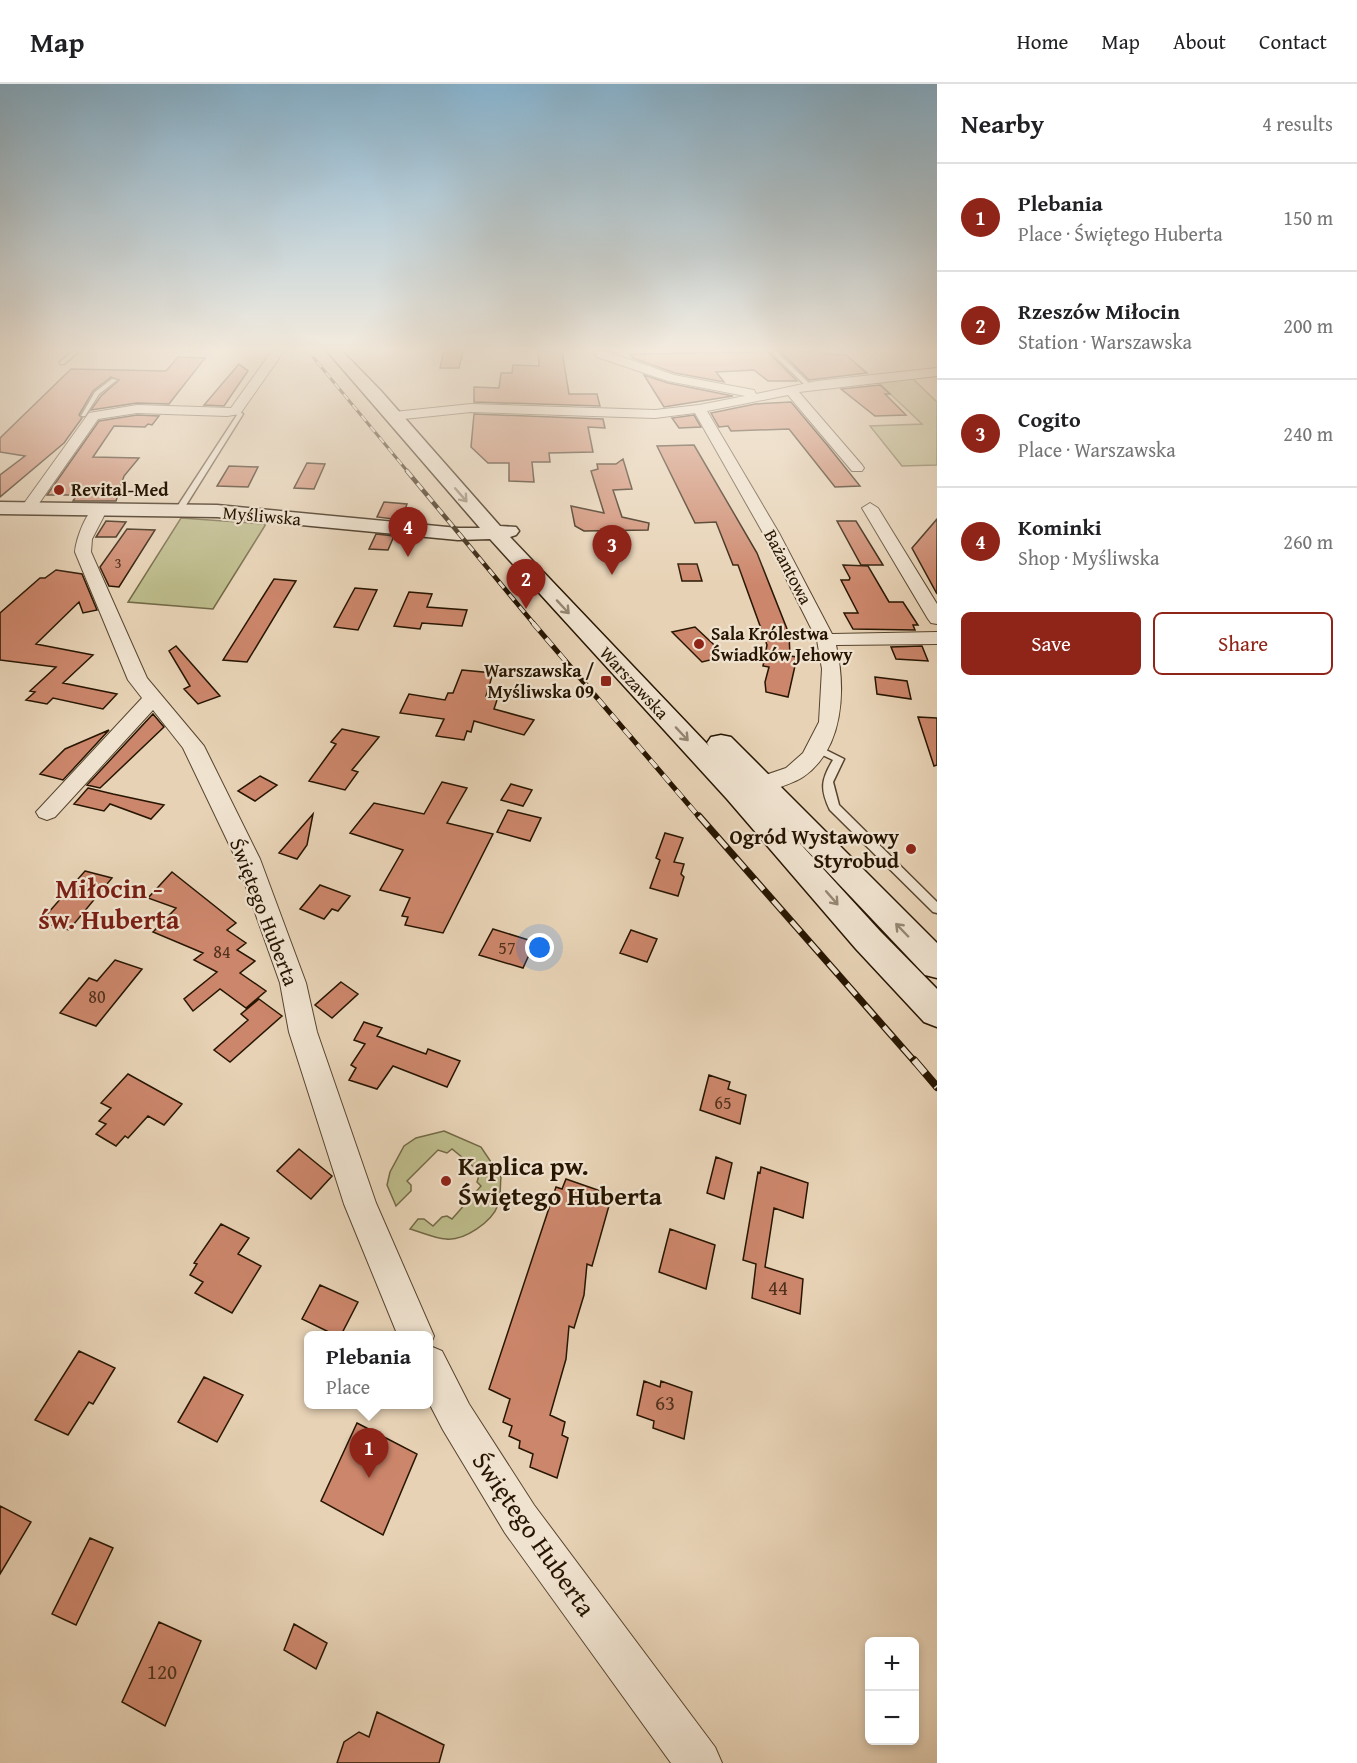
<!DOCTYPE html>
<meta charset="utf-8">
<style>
:root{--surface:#fff;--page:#f6f6f6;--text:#202124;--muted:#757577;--line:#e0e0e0;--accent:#8f2418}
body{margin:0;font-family:"Gentium Book Plus",serif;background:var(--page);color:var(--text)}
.controls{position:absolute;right:18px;bottom:18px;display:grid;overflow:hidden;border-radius:9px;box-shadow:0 3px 9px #0003}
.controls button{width:54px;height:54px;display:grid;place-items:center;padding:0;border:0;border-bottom:2px solid var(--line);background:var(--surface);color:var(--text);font:30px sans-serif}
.you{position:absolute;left:540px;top:864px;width:21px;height:21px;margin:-15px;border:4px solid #fff;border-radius:50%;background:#1a73e8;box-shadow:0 0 0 9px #1a73e833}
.badge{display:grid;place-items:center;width:39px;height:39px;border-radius:50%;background:var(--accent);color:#fff;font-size:20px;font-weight:700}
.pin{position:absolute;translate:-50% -50px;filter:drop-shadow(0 2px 3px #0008)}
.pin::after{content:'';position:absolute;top:32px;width:21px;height:18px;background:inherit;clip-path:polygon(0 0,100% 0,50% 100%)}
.popup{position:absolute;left:304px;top:1247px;width:129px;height:78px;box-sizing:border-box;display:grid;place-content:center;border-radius:9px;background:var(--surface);filter:drop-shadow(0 2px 4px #0005);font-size:20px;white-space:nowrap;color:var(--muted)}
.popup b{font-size:22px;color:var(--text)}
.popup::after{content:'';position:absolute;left:50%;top:100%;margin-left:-12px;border:12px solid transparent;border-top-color:var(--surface)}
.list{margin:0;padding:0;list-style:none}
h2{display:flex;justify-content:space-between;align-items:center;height:78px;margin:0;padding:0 24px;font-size:26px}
h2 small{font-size:20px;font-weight:400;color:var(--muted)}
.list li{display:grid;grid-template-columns:39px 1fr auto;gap:18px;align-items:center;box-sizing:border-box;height:108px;padding:0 24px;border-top:2px solid var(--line)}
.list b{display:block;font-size:22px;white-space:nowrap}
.list p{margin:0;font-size:20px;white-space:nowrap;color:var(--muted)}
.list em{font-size:20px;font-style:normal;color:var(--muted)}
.actions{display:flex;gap:12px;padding:18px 24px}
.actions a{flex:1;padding:14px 0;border:2px solid var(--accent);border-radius:9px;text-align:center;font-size:21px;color:var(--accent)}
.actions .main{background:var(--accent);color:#fff}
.map{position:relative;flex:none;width:937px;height:1679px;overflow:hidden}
header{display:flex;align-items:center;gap:36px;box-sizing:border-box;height:84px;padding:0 30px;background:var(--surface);border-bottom:2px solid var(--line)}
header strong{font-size:28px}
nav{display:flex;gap:33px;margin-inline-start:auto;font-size:21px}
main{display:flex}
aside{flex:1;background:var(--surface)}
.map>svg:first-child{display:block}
.green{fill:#bcba89;stroke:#726845;stroke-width:1.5}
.building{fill:#cc866b;stroke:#271501;stroke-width:1.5}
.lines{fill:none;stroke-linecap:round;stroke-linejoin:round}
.lane-casing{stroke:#57442e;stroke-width:3}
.street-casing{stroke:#57442e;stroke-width:2}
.secondary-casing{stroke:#271501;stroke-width:3}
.lane{fill:#efe2cf;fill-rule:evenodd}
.street{fill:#efe2cf;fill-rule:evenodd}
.secondary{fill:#efe2cf;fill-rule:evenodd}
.rail-far4-casing{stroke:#271501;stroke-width:3}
.rail-far3-casing{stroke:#271501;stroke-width:4.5}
.rail-far2-casing{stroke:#271501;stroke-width:5}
.rail-far1-casing{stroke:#271501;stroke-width:7}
.rail-casing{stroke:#271501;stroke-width:8}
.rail-far4{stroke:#efe2cf;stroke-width:2;stroke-dasharray:7;stroke-linecap:butt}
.rail-far3{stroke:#efe2cf;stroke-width:3;stroke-dasharray:8;stroke-linecap:butt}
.rail-far2{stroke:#efe2cf;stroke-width:4;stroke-dasharray:10;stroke-linecap:butt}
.rail-far1{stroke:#efe2cf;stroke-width:4.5;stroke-dasharray:14;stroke-linecap:butt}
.rail{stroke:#efe2cf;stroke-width:6;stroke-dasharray:17;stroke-linecap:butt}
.oneway{stroke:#958672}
.poi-dot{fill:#8f2418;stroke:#efe2cf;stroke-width:2}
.labels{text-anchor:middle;stroke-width:4.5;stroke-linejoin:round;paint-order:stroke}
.far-number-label{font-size:15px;fill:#50311c}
.far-poi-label{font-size:18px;font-weight:bold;fill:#271501;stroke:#efe2cf;text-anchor:start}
.far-street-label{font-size:18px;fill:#271501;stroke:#efe2cf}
.number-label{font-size:18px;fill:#50311c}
.poi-label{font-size:21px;font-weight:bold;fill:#271501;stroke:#efe2cf;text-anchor:end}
.street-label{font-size:21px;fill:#271501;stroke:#efe2cf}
.near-number-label{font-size:21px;fill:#50311c}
.near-poi-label{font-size:26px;font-weight:bold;fill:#271501;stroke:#efe2cf;text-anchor:start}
.near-street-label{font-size:26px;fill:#271501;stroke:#efe2cf}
.district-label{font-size:27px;font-weight:bold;fill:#7a1f14;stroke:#efe2cf}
</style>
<header>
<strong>Map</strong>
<nav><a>Home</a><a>Map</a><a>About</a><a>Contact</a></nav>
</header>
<main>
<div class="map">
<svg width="937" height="1679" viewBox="0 0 937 1679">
<rect width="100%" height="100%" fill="#e7d2b5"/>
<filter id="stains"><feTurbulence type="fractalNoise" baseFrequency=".00333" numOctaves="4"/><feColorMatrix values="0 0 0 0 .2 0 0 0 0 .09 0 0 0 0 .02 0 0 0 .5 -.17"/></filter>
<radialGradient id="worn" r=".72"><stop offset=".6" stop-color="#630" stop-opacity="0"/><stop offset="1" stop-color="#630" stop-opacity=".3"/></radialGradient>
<path class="green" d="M911 293 937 318V381L902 382 870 342 922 340 877 297Z
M181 434 266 440 213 525 128 518Z
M444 1047 481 1063 501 1093C500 1101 501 1113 498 1121 492 1138 464 1157 446 1155 434 1154 421 1148 410 1145L418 1135H424L433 1142 442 1133 447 1132 452 1135 481 1102 477 1098 480 1088 452 1065 447 1069 438 1066 407 1097 411 1101V1107L396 1122 387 1101 390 1088 404 1062 416 1054Z"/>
<path class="building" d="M444 267H463L459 284H440Z
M538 267H562L569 310H597L600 322 474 318V303L499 304 501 289H512L513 281 539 282Z
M780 267H821L825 270 846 271 867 289 809 296Z
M768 268 797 297H768L754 286 716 288 724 298 675 289 633 274 630 270Z
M178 273 205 274 169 320 137 319 91 326 101 312 119 296 111 293 93 307 79 331 82 334 64 359 0 413V391L25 372 0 368V354L71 285 166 287Z
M239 280 248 287 224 322 204 321Z
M644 291 668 299 733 312 664 323Z
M880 301 890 310H885L906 331 875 332 841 305Z
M791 318 828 362 860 402 835 403 789 345 731 347 728 342 719 343 711 329 755 320Z
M474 330 603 335 605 344 588 343 593 368 549 369 550 378H532L534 398 509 397V379H488L471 363Z
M137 331 159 332 152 341 148 340 145 343 114 342 93 373 139 374 124 392 116 417H73L77 411H47L99 337Z
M694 331 701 343 679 344 672 334Z
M694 361 757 469 789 550 790 572 797 573 788 613 766 608 765 598 769 583 763 582 767 561 738 481H733L716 438 695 439 657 362Z
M623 375 632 405 613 406 622 433 649 439 648 446 584 447 575 442 571 422 604 429 591 387 598 385 597 380H616Z
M307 379 325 380 314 405 294 404Z
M229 382 258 383 248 403 217 402Z
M384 418 407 420 401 436 377 433Z
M937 435V510L912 464Z
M106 437 126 438 116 453H96Z
M837 437H856L883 481H861Z
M127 445 155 446 119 503 109 502 100 483Z
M376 450 394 452 388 466 369 465Z
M678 480H697L702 497H682Z
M843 481 868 482 889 518H903L918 541H913L915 546 853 545 844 529H858L841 496H849L850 494Z
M56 486 82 490 97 526 83 529 79 518 36 560 93 571 63 599 117 610 103 625 53 614 47 620 26 616 35 608 30 607 56 583 0 576V529L40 494H45Z
M274 495 296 497 247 578 223 576Z
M355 504 377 506 358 546 334 543Z
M409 508 432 510 427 523 467 526 462 542 422 539 420 545 394 542Z
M695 543 726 572 702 578 672 548Z
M176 562 220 612 198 620 184 605 190 602 169 567Z
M922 562 928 577 896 575 891 563Z
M462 586 493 589 486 612 498 613 494 625 534 636 524 651 474 637 471 648 467 647 464 656 436 652 444 635 400 629 409 610 445 616 448 609H453Z
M875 593 907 597 911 615 877 610Z
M153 630 164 643 100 704 87 701Z
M918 633 937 634V681L934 682Z
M342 645 379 653 352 686 358 688 345 706 309 697 336 660 331 658Z
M109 646 63 696 40 690 65 665Z
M260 692 277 701 255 717 238 707Z
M442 698 467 704 447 739 493 750 443 849 405 841 408 833 402 832 410 814 380 806 403 766 350 749 374 719 424 730Z
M511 700 532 706 523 722 501 716Z
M88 704 113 710 164 721 151 735 110 720 104 727 74 720Z
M508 726 541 734 530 757 497 748Z
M313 730 307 761 297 775 279 769Z
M665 749 683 754 674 778 684 780 681 790 684 793 678 812 650 804 660 776 656 774Z
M85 787 112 794 69 846 40 838Z
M172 788 236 839 227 846 246 859 237 866 255 877 240 889 266 907 246 924 220 905 193 927 184 915 217 888 194 876 203 869 153 848 176 824 148 814Z
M320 801 350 812 338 827 332 825 324 835 300 825Z
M493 845 535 858 523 884 479 871Z
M631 846 657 855 647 878 620 869Z
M115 876 142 885 96 942 60 929 89 894 97 897Z
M341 898 358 910 332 934 315 921Z
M259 915 282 932 230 978 214 966 248 936 241 930Z
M364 938 382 944 377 952 426 970 428 965 460 977 447 1003 393 982 377 1005 349 996 356 984 351 981 365 960 354 956Z
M128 990 182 1020 164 1041 148 1032 128 1054 125 1052 116 1062 96 1050 106 1040 99 1037 111 1024 101 1019Z
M709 991 730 998 728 1005 746 1011 740 1040 700 1026Z
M299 1065 332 1092 311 1115 277 1087Z
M716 1073 732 1079 724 1115 707 1109Z
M761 1083 808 1099 803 1134 774 1124 765 1183 803 1195 800 1230 752 1214 756 1180 743 1176 758 1088 760 1089Z
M566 1095 612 1111 592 1182 587 1180 584 1211 574 1244 569 1242 566 1275 550 1331 565 1338 562 1351 568 1354 557 1394 530 1383 533 1370 519 1364 520 1357 509 1352 512 1342 503 1338 510 1315 489 1305 556 1103 562 1105Z
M221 1140 249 1154 238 1170 261 1182 232 1229 195 1209 203 1198 190 1191 197 1180 194 1179Z
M670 1145 715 1161 706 1205 659 1188Z
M320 1201 358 1218 341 1251H335L302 1235Z
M79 1267 115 1284 93 1320 89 1318 68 1351 35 1336Z
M204 1293 243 1311 217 1358 178 1338Z
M644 1297 660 1303 661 1297 692 1308 684 1355 653 1344 654 1337 637 1331Z
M357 1339 417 1370 383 1451 321 1417Z
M0 1422 31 1438 0 1490Z
M90 1454 113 1464 76 1541 52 1530Z
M159 1538 201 1557 165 1642 122 1618Z
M294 1540 327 1559 316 1585 284 1566Z
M377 1628 444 1661 439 1679H337L344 1658 359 1648 369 1653Z"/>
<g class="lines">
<defs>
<path id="lane" d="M73 267H79L64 280H60V278Z
M770 267H776L811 301V303H807Z
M112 295 117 296 99 310 85 332H81L95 308Z
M235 325 243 330 183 426 176 428 175 426 237 331 232 327Z
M816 661 844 675 833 698 839 721 937 818V829L933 828 830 726C820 705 821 696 833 676L812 666V662Z"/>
<path id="street" d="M272 267H284L240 330 227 332 137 329 98 335 33 428 28 430 20 425 89 329 137 321 231 324Z
M593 267H605L674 291 754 306 756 310 817 297 937 284V292L799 308 862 381 864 384 862 387H852L788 311 707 327 779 449 832 550 937 548V560L836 561C846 605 844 665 803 693 789 702 758 710 741 714L733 712 730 707 733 702 786 684 803 669 819 638 822 585 817 556 763 449 695 329 655 334 471 328 394 336 388 332 394 328 471 320 655 326 699 321 745 312 668 297 597 273Z
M870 419 878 424 937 520V540L931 539 928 535 862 424Z
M99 421 107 426 92 455 91 468 147 594 204 662 260 775 306 899 317 948 376 1119 434 1252 430 1262 442 1267 469 1320 534 1421 715 1663 722 1679H671L505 1449 443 1346 429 1319V1252H398L344 1120 289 948 280 899 236 775 183 664 153 626 55 733 47 736 39 733 36 728 142 614 128 596 75 468C76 456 86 425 99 421Z"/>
<path id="secondary" d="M327 267H342L381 307 500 442 516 443 519 447 516 451 510 453 709 662 707 659 711 653 721 651 731 653 937 859V894L925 891 783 741 880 847 937 905V943L924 938 856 865 727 715 490 455 458 456 217 433 0 430V418L217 421 458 444H480Z"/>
</defs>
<use href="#lane" class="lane-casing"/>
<use href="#street" class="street-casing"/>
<use href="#secondary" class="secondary-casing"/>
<use href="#lane" class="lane"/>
<use href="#street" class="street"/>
<use href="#secondary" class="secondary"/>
<defs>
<path id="rail-far4" d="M308 267 408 388"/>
<path id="rail-far3" d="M407 387 534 540"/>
<path id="rail-far2" d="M533 539 700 734"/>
<path id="rail-far1" d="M699 732 915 978"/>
<path id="rail" d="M914 976 937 1003"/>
</defs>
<use href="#rail-far4" class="rail-far4-casing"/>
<use href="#rail-far3" class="rail-far3-casing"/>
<use href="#rail-far2" class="rail-far2-casing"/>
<use href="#rail-far1" class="rail-far1-casing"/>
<use href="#rail" class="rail-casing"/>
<use href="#rail-far4" class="rail-far4"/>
<use href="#rail-far3" class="rail-far3"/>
<use href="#rail-far2" class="rail-far2"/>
<use href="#rail-far1" class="rail-far1"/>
<use href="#rail" class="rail"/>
</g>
<defs><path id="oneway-shaft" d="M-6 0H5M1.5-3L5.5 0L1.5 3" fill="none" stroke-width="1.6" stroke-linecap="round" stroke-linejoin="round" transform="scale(1.5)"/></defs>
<g class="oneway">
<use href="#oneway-shaft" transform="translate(461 411) rotate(49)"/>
<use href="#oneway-shaft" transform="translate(563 523) rotate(47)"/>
<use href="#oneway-shaft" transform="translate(682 650) rotate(47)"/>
<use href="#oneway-shaft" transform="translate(832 814) rotate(49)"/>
<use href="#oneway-shaft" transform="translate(902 846) rotate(-134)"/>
</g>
<linearGradient id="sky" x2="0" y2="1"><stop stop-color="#87b5d2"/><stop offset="0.53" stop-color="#f4ebde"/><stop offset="1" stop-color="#f4ebde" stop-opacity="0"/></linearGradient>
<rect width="937" height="502" fill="url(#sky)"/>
<g class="poi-dot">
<circle cx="59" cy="406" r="6"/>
<circle cx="699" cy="560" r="6"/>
<rect x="600" y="591" width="12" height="12" rx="3"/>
<circle cx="911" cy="765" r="6"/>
<circle cx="446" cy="1097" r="6"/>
</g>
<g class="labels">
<g class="far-number-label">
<text x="118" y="484">3</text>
</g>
<g class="far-poi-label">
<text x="71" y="412">Revital-Med</text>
<text x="711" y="556">Sala Królestwa<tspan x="711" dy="21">Świadków Jehowy</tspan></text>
<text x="594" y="593" text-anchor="end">Warszawska /<tspan x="594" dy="21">Myśliwska 09</tspan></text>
</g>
<g class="far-street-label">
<text transform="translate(262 432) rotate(5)" y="6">Myśliwska</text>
<text transform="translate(788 483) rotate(62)" y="6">Bażantowa</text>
<text transform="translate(634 599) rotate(47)" y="6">Warszawska</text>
</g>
<g class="number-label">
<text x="507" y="870">57</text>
<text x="222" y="874">84</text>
<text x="97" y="919">80</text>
<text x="723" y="1025">65</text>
</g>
<g class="poi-label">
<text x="899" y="760">Ogród Wystawowy<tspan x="899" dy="24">Styrobud</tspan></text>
</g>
<g class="street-label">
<text transform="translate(264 828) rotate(69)" y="7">Świętego Huberta</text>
</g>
<g class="near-number-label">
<text x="778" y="1211">44</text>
<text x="665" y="1326">63</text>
<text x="162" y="1595">120</text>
</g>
<g class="near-poi-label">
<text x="458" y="1091">Kaplica pw.<tspan x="458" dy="30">Świętego Huberta</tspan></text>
</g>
<g class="near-street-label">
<text transform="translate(534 1450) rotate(55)" y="9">Świętego Huberta</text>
</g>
<g class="district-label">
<text x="109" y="814">Miłocin -<tspan x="109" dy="31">św. Huberta</tspan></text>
</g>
</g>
<rect width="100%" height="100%" filter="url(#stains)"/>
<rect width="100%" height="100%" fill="url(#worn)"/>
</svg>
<div class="controls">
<button>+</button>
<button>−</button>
</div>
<div class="you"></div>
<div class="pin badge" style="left:369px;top:1394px">1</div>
<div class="popup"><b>Plebania</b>Place</div>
<div class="pin badge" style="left:526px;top:525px">2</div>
<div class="pin badge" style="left:612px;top:491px">3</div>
<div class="pin badge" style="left:408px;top:473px">4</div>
</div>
<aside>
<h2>Nearby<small>4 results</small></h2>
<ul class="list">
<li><span class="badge">1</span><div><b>Plebania</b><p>Place · Świętego Huberta</p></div><em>150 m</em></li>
<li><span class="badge">2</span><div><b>Rzeszów Miłocin</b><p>Station · Warszawska</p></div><em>200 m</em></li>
<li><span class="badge">3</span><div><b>Cogito</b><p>Place · Warszawska</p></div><em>240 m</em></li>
<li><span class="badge">4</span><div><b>Kominki</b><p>Shop · Myśliwska</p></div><em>260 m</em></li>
</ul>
<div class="actions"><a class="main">Save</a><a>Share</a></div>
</aside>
</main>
